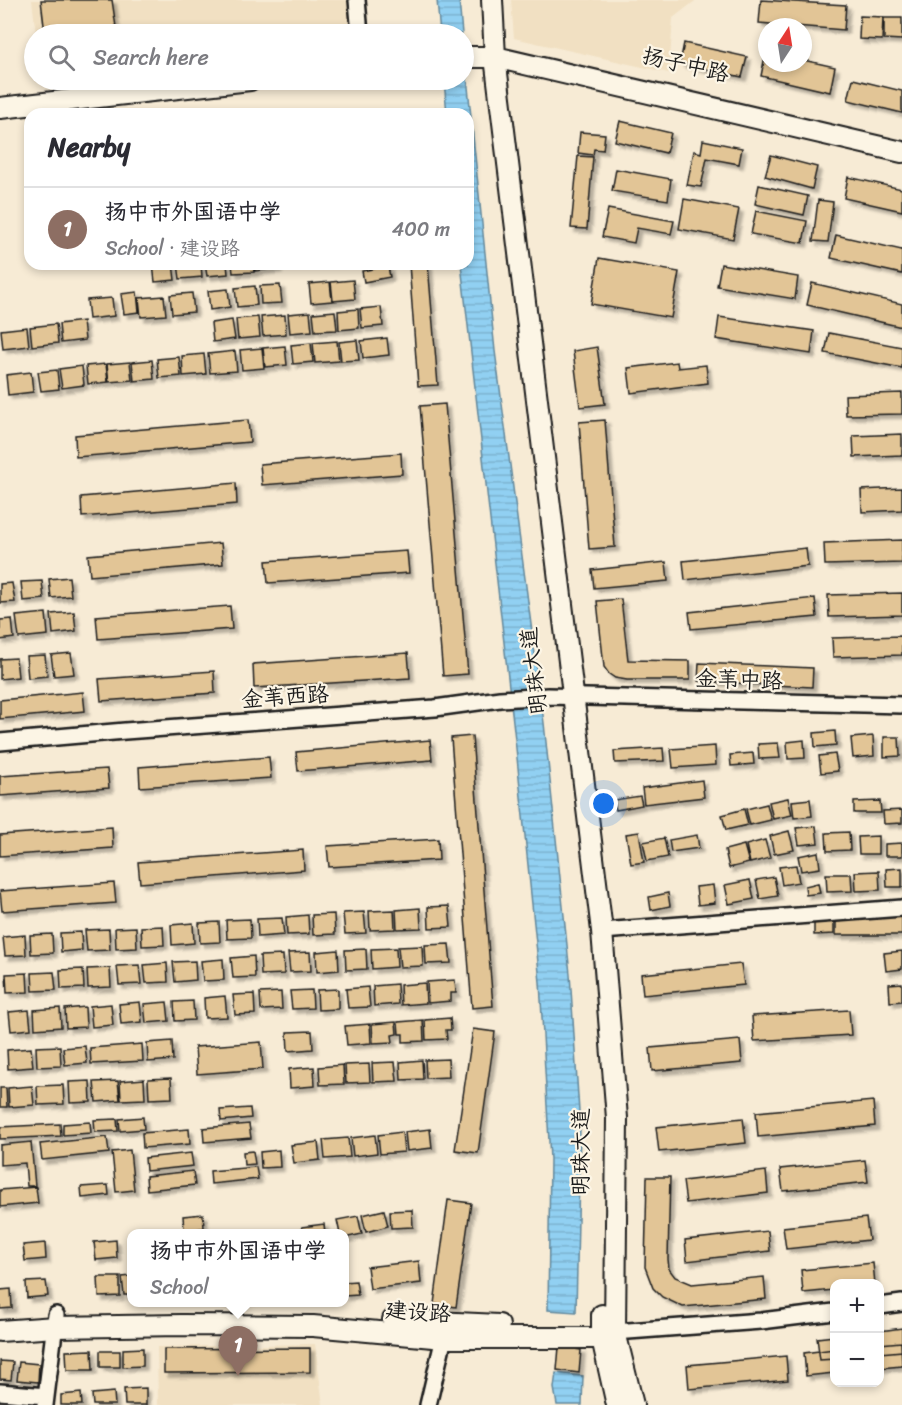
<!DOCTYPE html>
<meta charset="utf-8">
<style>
:root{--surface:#fff;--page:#f7f7f7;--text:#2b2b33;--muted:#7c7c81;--line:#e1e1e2;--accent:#1f6fb2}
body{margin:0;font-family:Sriracha,"LXGW WenKai TC",sans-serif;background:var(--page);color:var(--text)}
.controls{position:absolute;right:18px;bottom:18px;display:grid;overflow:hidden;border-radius:12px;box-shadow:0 3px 9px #0003}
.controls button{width:54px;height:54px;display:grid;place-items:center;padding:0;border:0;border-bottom:2px solid var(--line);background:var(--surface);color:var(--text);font:30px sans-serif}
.compass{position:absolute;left:758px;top:18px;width:54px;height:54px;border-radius:50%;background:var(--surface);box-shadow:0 3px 9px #0003;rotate:12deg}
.you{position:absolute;left:604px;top:804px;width:21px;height:21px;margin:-15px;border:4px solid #fff;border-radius:50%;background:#1a73e8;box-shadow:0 0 0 9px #1a73e833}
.badge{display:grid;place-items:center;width:39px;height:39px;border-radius:50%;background:var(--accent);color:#fff;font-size:20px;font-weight:700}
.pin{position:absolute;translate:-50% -50px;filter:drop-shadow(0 2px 3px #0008)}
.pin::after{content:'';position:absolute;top:32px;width:21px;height:18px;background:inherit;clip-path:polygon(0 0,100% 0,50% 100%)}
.popup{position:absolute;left:127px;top:1229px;width:222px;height:78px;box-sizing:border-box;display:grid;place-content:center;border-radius:12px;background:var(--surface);filter:drop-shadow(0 2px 4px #0005);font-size:20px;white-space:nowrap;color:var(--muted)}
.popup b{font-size:22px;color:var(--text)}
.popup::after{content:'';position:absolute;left:50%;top:100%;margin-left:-12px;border:12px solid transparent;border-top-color:var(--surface)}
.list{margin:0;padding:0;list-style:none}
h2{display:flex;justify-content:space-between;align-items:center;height:78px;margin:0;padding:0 24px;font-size:26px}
h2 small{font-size:20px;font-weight:400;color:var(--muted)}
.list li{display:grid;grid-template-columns:39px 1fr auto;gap:18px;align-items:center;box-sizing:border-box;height:84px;padding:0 24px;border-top:2px solid var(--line)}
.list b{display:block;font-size:22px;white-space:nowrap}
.list p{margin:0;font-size:20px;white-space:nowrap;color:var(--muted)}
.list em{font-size:20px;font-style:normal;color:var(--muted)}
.icon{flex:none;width:33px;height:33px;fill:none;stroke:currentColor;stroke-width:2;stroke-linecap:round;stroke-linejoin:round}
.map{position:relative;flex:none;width:902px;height:1405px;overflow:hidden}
.search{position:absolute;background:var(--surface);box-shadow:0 3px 9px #0003;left:24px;top:24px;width:450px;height:66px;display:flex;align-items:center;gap:15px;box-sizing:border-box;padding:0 21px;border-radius:33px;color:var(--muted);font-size:22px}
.panel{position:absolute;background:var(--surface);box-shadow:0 3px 9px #0003;left:24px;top:108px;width:450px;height:162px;border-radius:18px}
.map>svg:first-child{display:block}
.built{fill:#f1e0c2}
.water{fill:url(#water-rules);stroke:#62889c;stroke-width:1.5}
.building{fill:#e2c596;stroke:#1c1c1c;stroke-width:1.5;filter:url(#shadow)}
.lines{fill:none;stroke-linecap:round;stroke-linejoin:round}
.minor-casing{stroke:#1c1c1c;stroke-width:20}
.major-casing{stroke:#1c1c1c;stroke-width:24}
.minor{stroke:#fcf5e5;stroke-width:15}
.major{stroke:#fcf5e5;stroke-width:20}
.labels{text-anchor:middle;stroke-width:4.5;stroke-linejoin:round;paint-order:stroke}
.street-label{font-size:22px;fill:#1c1c1c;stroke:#fcf5e5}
</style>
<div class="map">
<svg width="902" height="1405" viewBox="0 0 902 1405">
<defs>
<pattern id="water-rules" width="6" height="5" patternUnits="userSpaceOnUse" patternTransform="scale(1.5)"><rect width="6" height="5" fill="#91d0f2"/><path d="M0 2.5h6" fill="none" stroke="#7cb2cf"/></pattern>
<filter id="shadow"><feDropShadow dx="4" dy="4" stdDeviation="1.5" flood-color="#0004"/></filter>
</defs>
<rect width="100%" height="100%" fill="#f7ebd5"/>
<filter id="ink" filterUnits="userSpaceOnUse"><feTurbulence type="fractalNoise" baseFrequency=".0167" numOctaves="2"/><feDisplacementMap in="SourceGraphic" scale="12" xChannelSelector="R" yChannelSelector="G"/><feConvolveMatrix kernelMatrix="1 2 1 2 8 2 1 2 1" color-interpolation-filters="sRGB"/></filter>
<g filter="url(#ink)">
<path class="built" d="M32 0H350L352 34H36Z
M511 0H695V1L673 18 669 73 514 38Z
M315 1344 323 1405H158L157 1347Z"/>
<path class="water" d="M437 0H459L462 34H440Z
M464 48 495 351 544 723 570 974 580 1127 576 1312 548 1310 550 1159 540 982 516 748 461 264H468V114H447L444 80H464Z
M556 1373 583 1376 582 1405H557L554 1388Z"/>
<path class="building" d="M41 0H112L117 34H45Z
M761 0 846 5 844 30 759 23Z
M860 16 883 17 882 40 859 39Z
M884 18H902V40L884 39Z
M684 43 747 57 742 77 680 63Z
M766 51 767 63H803V60L835 67 830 92 761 76Z
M853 79 902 91V113L848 100Z
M620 121 671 133 666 153 615 141Z
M580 132 605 134 603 150 594 149 593 155 578 153Z
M703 140 742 148 739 164 707 158 701 187 687 185 694 151 701 153Z
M771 155 817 167 812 189 765 176Z
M578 156 593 157 587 229 571 228Z
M616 169 671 179 668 200 612 191Z
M848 177 902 189V211L844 198Z
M759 185 808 196 804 215 755 204Z
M684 199 739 209 733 239 679 229Z
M818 200 833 202 828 242 813 241Z
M608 209 674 221 671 234 637 228 634 243 602 237Z
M756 211 807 221 803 243 751 234Z
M836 235 902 250V274L831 258Z
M599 258 679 272 671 318 591 304Z
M153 264H173L175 280 155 282Z
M178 264H201L202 277 180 279Z
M205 264H227L228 274 207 276Z
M232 264H253L254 272 233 273Z
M254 264H277L278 268 255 271Z
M409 264H428L438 385 418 386Z
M721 264 798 277 795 299 717 286Z
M388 266 390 277 364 282 362 271Z
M353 280 355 299 333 301 331 282Z
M330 282 332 301 311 303 309 284Z
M812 283 902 304V327L807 305Z
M280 285 282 303 261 304 260 286Z
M255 286 257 305 237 307 235 288Z
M228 289 230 307 210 310 208 291Z
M137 292 139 312 124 314 121 294Z
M192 293 194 312 172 314 170 295Z
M164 296 166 315 141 317 139 298Z
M112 298 114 316 89 319 87 300Z
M381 307 383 326 362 328 360 309Z
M358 309 359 328 339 330 338 311Z
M335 311 337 330 315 331 313 313Z
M310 312 312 331 290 333 288 314Z
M285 315 286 334 263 336 261 317Z
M258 317 260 337 238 339 236 319Z
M719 317 814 331 811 354 716 339Z
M232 320 235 339 213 342 211 323Z
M83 321 85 340 61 343 59 324Z
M56 324 58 343 32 346 30 327Z
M27 327 29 346 3 349 1 330Z
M829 333 902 347V368L825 353Z
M387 338 389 355 363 358 361 341Z
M357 340 359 360 341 361 339 342Z
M337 341 339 361 315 363 313 343Z
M311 343 313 362 293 364 291 345Z
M285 346 287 365 265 367 263 348Z
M597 347 605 404 580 407 573 351Z
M262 348 264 368 242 370 240 350Z
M235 351 237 371 210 373 208 354Z
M204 354 206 374 183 376 182 356Z
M179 357 181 376 159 378 157 359Z
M152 360 154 379 134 381 132 362Z
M130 362 132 380 109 382 107 364Z
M677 362 678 368 706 365 708 383 631 393 628 368Z
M106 364 108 382 88 384 86 366Z
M82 366 84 385 62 388 59 369Z
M57 370 59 389 41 391 38 372Z
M31 372 33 392 8 395 6 375Z
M902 393V414L846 415 845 395Z
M445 404 468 674 443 676 420 406Z
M248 420 250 442 76 457 75 435Z
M605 420 615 547 589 549 579 422Z
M902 434V455L854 457 853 436Z
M401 453 402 474 262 485 260 464Z
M236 483 237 504 82 517 81 497Z
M902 488V510L862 512 861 490Z
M902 540V563L825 565 824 543Z
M221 543 223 564 90 576 88 555Z
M806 548 808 566 685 580 683 561Z
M407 551 409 573 268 583 266 561Z
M666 562 668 581 594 588 592 570Z
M69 577 71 596 51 598 49 579Z
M42 581 44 599 23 601 21 582Z
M12 583 15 602 0 603V584Z
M902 593V615L829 617 828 595Z
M815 598 817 617 691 629 689 612Z
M621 599 628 660 690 661V680H627L615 678 609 674 604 667 597 601Z
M230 606 232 629 98 639 96 616Z
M74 612 76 631 53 634 51 614Z
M46 613 48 635 19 638 16 616Z
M12 619 14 638 0 640V620Z
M902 636V655L833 657 832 638Z
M71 653 74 674 54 676 51 655Z
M408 653 410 678 254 688 253 664Z
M45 655 47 676 28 678 26 656Z
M16 658 18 677 0 679V659Z
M699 663 813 668 812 687 698 681Z
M214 671 215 693 101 701 99 679Z
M83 692 85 711 0 719V700Z
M835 731 836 745 815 747 814 733Z
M472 736 493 1006 472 1008 451 738Z
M873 736 874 756 853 758 851 738Z
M884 737H899L900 756 884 757Z
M430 740 432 760 298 771 296 752Z
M804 740 805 758 788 759 787 742Z
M778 743 780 758 759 759 758 744Z
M715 746 716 765 673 768 671 749Z
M663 748 664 761 615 763 614 751Z
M753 753 754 764 731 766 730 755Z
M835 754 838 771 821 773 819 756Z
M269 757 271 778 140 787 139 767Z
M107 769 109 788 0 796V776Z
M702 780 704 797 644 804 642 788Z
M640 796 642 805 616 810 614 800Z
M788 798 792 815 773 819 769 802Z
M810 799 812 816 794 818 792 801Z
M880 801 881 813H854V802Z
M767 804 771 820 750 825 746 809Z
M744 809 748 825 726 830 722 815Z
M902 810V823L884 824 883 811Z
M816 826 818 843 799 845 796 828Z
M112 827 113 848 0 856V835Z
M789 831 794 850 774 854 770 836Z
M639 832 644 862 631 864 626 834Z
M849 832 850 850 827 851 826 833Z
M697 835 699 848 671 852 669 840Z
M878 836V854H859L858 837Z
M664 838 668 857 647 861 643 842Z
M438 839 439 860 329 867 327 846Z
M765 840 770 858 750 863 746 845Z
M902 843V856H885V844Z
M744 845 749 863 729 868 725 850Z
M303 850 304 870 140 883 138 862Z
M818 852 820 868 801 871 798 856Z
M796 865 799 882 782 885 779 867Z
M902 868V887H887L886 869Z
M879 871 880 890 856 891 855 872Z
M826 874H851L852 891 827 892Z
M774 877 778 896 760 899 756 880Z
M750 880 754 899 729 904 725 885Z
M114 883 116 903 2 911 0 891Z
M818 883 820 893 806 895 805 886Z
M713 885 715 903 698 905 696 887Z
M668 893 670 906 651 910 649 897Z
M449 906 451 927 429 928 428 907Z
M420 908 421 928 397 929 396 910Z
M394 910 395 929 370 930 369 911Z
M364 912 366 933 345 934 343 913Z
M334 914 335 934 313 935 312 915Z
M308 915 309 934 287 935 286 917Z
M902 917V935H836V918Z
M282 918 284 935 258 937 257 919Z
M814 918H834V934L814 935Z
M250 919 251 938 227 939 226 920Z
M219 922 220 942 200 943 199 923Z
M193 923 194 943 172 945 171 925Z
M163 926 164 945 142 946 141 927Z
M136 927 137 948 116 949 115 928Z
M109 929 110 950 87 951 85 930Z
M81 932 82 950 61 952 60 933Z
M52 934 53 953 31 954 30 935Z
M25 935 26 955 5 956 3 937Z
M449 944 451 963 426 964 425 945Z
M422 946 423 966 400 967 398 947Z
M396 948 397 967 372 969 371 949Z
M366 949 367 969 346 970 345 950Z
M338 950 339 970 317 972 316 952Z
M902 951V969L886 971 884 953Z
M310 952 311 971 290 972 288 953Z
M283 955 284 974 261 975 260 956Z
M254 956 255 977 233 978 231 958Z
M223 959 224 980 203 981 201 961Z
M195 961 196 980 175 982 173 962Z
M167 963 168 982 146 983 144 965Z
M741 964 744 985 643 995 641 974Z
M139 965 141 984 119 985 117 966Z
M110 968 111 987 88 988 87 969Z
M83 969 84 988 61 989 60 970Z
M54 972 56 990 33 991 32 973Z
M27 973 28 992 7 993 6 974Z
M455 980 456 993H451V1001L428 1003 427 982Z
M425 983 426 1003 401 1005 400 985Z
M902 983V1001L890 1002 889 984Z
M397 984 398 1004 374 1006 373 986Z
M368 987 370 1007 348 1008 346 989Z
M338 989V1009L318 1010 317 990Z
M312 990 313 1008 292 1009 290 991Z
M281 992 282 1009 261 1010 260 993Z
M254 994 255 1014 235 1015 233 995Z
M225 996 227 1017 205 1018 204 998Z
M193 1001 194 1020 175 1021 174 1002Z
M140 1002 142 1022 121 1024 119 1004Z
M167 1002 169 1021 146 1023 144 1004Z
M111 1004 113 1025 92 1027 90 1006Z
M85 1007 86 1027 66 1028 65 1009Z
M60 1008 61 1027 35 1029 34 1010Z
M29 1010 31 1029 11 1031 9 1012Z
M849 1010 851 1035 754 1041 752 1016Z
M450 1018 451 1030H446L447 1039 426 1040 425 1020Z
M423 1020 424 1041 403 1042V1034H399L398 1022Z
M396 1022 397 1034 392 1035 393 1042 373 1043 372 1024Z
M370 1024 371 1043 347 1045 345 1026Z
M473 1029 495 1032 478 1153 455 1150Z
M312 1031 313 1049 288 1051 287 1032Z
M740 1040 742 1063 652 1071 650 1048Z
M172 1041 173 1060 148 1062 147 1043Z
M261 1042 263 1069 197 1074 195 1047Z
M142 1044 143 1061 91 1064 90 1048Z
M60 1046 61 1066 37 1067 36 1047Z
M85 1046 87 1063 65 1065 63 1048Z
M31 1048 33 1067 8 1069 7 1050Z
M448 1059 449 1077 426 1078 425 1060Z
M422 1060 423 1079 401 1080 400 1062Z
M395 1062 397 1081 373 1082 372 1063Z
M369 1064 370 1082 346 1083 345 1065Z
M343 1065 344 1084 320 1085 319 1067Z
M314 1067 315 1086 290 1088 289 1069Z
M171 1078 172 1098 149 1099 148 1079Z
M144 1079 145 1099 121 1100 120 1081Z
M90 1081 91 1102 70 1103 69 1082Z
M118 1081 120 1100 96 1102 94 1082Z
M63 1085 64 1104 38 1105 37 1086Z
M32 1086 34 1105 9 1107 8 1088Z
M0 1088H6L7 1107H0Z
M873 1101 875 1126 758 1137 756 1112Z
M250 1108 251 1118 221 1121 220 1110Z
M143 1117 144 1129 120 1131 119 1119Z
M743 1118 746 1143 659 1152 656 1127Z
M117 1119 118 1131 95 1132 94 1120Z
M90 1122 91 1133 63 1135V1124Z
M60 1124 61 1136 0 1139V1127Z
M249 1124 251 1138 204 1142 203 1128Z
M189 1129 190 1144 143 1148 142 1133Z
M430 1129 432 1148 407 1151 405 1132Z
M402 1132 404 1152 380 1154 378 1135Z
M375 1135 377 1153 353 1156 351 1138Z
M107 1137 109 1153 42 1160 40 1144Z
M348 1138 350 1157 325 1159 323 1140Z
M31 1142 35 1186H27L25 1163 0 1165V1145Z
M318 1142 320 1160 294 1163 291 1145Z
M130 1150 134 1190 116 1192 112 1152Z
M279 1150 280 1167 261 1168 260 1152Z
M253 1151 255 1164 244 1165 243 1152Z
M191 1153 193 1166 146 1171 145 1158Z
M865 1160 868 1182 783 1191 780 1169Z
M256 1167 258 1179 211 1184 210 1171Z
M193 1171 195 1185 147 1190 146 1176Z
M766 1171 768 1193 686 1203 683 1181Z
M647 1177H670L668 1259 669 1269 675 1277 692 1284 764 1277 766 1299 683 1307 662 1297 653 1288 645 1267Z
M108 1185 109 1195 82 1198 81 1187Z
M36 1187 38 1203 0 1207V1190Z
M448 1200 471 1203 456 1307 434 1304Z
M384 1210 388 1226 366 1232 362 1215Z
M412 1210 413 1227 391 1228 390 1211Z
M203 1214 204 1228 184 1230 183 1216Z
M358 1216 362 1234 344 1238V1234H340L337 1220Z
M866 1218 869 1240 786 1249 783 1227Z
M324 1224 325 1234H303L302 1227Z
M768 1231 770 1251 687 1261 685 1240Z
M116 1240 117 1258 96 1260 94 1242Z
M45 1243 46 1259 25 1261 23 1245Z
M419 1261 421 1283 370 1289 367 1267Z
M873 1263 875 1284H834V1290L803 1293 801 1270Z
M132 1276V1295H124L122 1277Z
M98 1277H120V1296L99 1297Z
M46 1281 48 1296 27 1298 26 1282Z
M356 1281 358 1295 344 1296V1282Z
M11 1289 12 1308 0 1309V1290Z
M902 1328V1351L880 1353V1331Z
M834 1336V1359L820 1360 817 1338Z
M901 1342 902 1366 880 1368V1344Z
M559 1347 581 1350 579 1373 557 1370Z
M143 1348V1366L123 1367V1349Z
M310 1348V1372L164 1373V1349Z
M834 1349V1373L806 1376 804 1353Z
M92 1350 93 1370H67L66 1351Z
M100 1351H120V1367H100Z
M786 1356 788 1380 689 1389 687 1365Z
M0 1361 13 1362 11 1380 0 1379Z
M19 1362 39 1364 38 1382 17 1380Z
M146 1388V1405H125L124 1389Z
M114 1392 115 1405H93L92 1394Z
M81 1393 82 1405H61V1395Z"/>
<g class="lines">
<defs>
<path id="minor" d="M357 0 360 34
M0 742 125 731 435 708 500 699 548 696 902 705
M602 931 902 908
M880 1306 902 1303
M615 1332 761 1321 834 1312
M0 1392 46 1396
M45 1405 56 1315
M428 1405 446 1329"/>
<path id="major" d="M492 0 495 57 602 931 617 1118 615 1332 633 1405
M464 57H495L902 152
M0 108 250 80
M602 1315V1338L617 1405
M393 1320 499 1325
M0 1331 55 1327 181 1325 313 1326 444 1338H602L612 1333"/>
</defs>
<use href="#minor" class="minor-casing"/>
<use href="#major" class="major-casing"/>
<use href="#minor" class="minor"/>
<use href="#major" class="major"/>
</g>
</g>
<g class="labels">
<g class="street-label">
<text transform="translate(686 64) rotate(13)" y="8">扬子中路</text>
<text transform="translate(533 671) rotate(-97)" y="8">明珠大道</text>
<text transform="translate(739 679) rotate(2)" y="8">金苇中路</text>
<text transform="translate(285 696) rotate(-4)" y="8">金苇西路</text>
<text transform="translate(580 1152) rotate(-90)" y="8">明珠大道</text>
<text transform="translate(418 1311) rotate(4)" y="8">建设路</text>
</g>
</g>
</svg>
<div class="controls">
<button>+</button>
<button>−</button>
</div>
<svg class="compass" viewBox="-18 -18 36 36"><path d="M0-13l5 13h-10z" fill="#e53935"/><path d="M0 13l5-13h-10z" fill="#7c7c81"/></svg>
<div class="you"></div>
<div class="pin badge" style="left:238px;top:1376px;background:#8d6e63">1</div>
<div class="popup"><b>扬中市外国语中学</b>School</div>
<div class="search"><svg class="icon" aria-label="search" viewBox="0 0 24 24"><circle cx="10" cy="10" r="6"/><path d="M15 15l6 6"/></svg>Search here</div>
<section class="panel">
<h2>Nearby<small></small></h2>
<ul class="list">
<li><span class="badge" style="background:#8d6e63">1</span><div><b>扬中市外国语中学</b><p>School · 建设路</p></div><em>400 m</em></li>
</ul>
</section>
</div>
